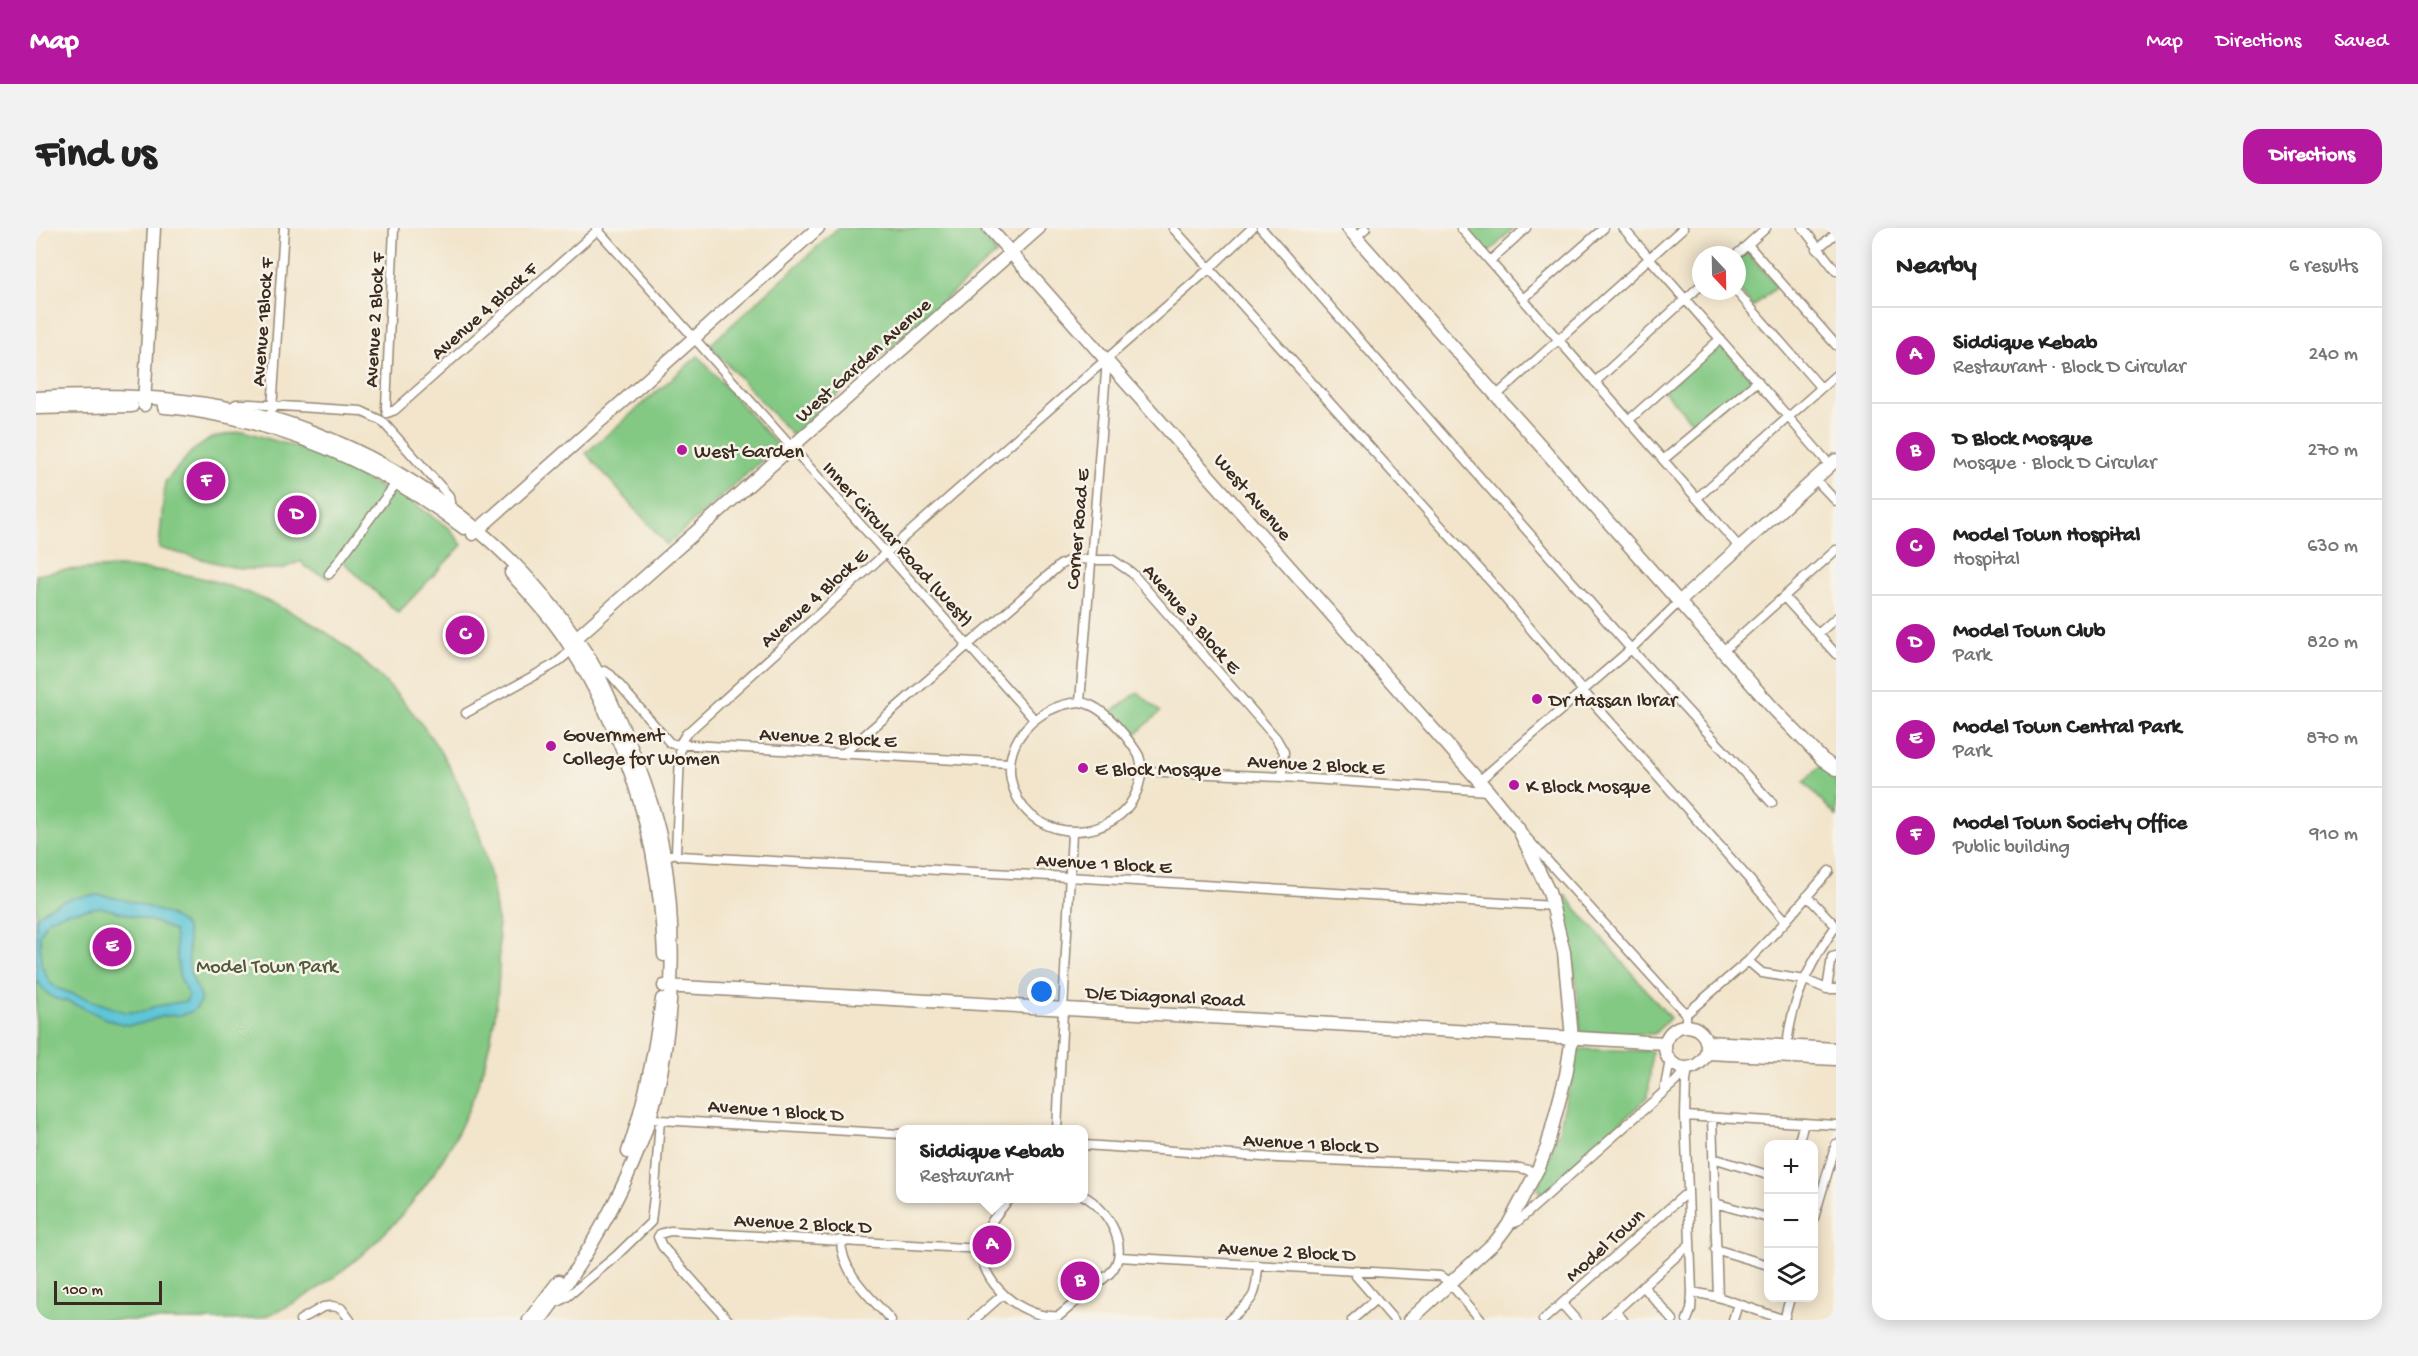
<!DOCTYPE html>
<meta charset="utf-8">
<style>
:root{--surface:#fff;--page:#f2f2f2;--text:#222;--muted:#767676;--line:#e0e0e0;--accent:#b5179e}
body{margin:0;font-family:"Gochi Hand",sans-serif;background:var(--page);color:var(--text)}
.controls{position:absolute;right:18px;bottom:18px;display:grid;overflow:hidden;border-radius:12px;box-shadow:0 3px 15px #0003}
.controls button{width:54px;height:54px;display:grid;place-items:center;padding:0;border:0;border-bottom:2px solid var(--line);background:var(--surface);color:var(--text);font:30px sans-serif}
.compass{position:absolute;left:1656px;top:18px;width:54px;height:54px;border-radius:50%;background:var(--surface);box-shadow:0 3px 15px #0003;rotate:158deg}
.scale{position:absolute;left:18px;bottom:15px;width:108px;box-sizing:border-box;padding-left:6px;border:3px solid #3b2a1e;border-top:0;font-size:16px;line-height:21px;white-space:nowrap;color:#3b2a1e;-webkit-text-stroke:4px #f7f3e8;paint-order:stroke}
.you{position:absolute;left:1006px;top:764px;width:21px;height:21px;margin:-15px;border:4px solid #fff;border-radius:50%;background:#1a73e8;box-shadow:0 0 0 9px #1a73e833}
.badge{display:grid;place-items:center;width:39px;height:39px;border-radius:50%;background:var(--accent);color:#fff;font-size:20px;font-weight:700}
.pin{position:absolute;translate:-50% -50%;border:3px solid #fff;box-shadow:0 2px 6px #0006}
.popup{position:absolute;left:860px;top:897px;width:192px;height:78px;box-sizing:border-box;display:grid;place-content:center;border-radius:12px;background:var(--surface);filter:drop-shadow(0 2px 4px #0005);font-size:20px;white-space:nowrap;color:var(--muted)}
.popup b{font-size:22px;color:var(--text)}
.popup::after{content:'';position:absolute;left:50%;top:100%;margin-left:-12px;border:12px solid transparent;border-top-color:var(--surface)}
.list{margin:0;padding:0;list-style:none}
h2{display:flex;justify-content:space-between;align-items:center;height:78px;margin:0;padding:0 24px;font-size:26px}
h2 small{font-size:20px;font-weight:400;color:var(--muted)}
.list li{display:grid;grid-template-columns:39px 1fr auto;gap:18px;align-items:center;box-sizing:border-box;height:96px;padding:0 24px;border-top:2px solid var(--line)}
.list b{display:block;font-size:22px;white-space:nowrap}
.list p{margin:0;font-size:20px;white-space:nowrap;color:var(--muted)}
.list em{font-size:20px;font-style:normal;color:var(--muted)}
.icon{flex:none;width:33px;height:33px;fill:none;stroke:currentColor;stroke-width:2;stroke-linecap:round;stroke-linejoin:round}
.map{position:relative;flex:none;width:1800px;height:1092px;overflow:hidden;border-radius:18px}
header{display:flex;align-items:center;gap:36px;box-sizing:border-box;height:84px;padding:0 30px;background:var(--accent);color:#fff}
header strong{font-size:28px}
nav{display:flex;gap:33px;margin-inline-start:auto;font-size:21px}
.intro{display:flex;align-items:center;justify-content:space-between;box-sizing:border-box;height:144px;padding:0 36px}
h1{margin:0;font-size:42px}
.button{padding:15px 27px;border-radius:18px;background:var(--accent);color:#fff;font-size:21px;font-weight:700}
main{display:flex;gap:36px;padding:0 36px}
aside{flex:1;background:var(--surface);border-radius:18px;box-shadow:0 3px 15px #0003}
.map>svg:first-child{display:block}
.green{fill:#83c984;stroke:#5f7a51;stroke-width:1.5}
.water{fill:#5bc5d7;stroke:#4b787a;stroke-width:1.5;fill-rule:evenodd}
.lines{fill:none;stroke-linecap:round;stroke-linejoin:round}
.street-casing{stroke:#968875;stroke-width:11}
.secondary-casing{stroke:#968875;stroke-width:15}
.street{stroke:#fff;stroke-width:8}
.secondary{stroke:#fff;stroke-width:12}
.poi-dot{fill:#b5179e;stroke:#f7f3e8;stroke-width:2}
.labels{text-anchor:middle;stroke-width:5;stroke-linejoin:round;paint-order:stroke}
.street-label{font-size:20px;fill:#3b2a1e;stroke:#f7f3e8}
.poi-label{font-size:20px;fill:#3b2a1e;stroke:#f7f3e8;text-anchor:start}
.park-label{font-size:20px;fill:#515a3d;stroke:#f7f3e8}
</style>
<header>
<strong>Map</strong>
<nav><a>Map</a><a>Directions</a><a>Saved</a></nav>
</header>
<div class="intro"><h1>Find us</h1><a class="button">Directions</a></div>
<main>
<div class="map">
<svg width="1800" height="1092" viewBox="0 0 1800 1092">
<rect width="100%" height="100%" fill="#f7f3e8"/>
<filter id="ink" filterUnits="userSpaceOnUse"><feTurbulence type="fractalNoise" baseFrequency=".0167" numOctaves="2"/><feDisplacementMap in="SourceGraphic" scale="12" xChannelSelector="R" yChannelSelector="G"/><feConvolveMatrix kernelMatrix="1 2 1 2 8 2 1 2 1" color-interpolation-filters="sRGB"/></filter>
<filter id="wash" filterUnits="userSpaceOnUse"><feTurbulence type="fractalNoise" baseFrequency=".008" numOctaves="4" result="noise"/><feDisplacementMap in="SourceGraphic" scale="24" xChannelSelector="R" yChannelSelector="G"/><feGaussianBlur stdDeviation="1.35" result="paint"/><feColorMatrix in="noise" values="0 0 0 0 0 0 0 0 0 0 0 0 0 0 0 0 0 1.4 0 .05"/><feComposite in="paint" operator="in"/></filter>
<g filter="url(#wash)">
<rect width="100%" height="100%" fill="#f2e5cc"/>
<path class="green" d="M802 0H938L961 25 756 207 674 117Z
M1428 0H1478L1451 26Z
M1710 23 1741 58 1717 79 1701 60V31Z
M1682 116H1685L1717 153 1661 199 1628 163Z
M662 128 742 218 631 317 550 225Z
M207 203 283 226 349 262 376 274 414 301 426 317 362 385 303 330 294 351 269 339 265 333 246 341H204L123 320 129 254 155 224 175 210Z
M82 339C101 341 121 341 140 345 186 352 232 371 273 394 299 408 323 429 344 449 490 590 504 821 374 977 338 1021 275 1075 220 1091 203 1092 179 1092 162 1092 108 1092 54 1092 0 1092V347L26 342Z
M1102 464 1124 484 1099 507 1093 506 1076 484Z
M1784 538 1800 551V588L1768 554Z
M1529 667 1634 790 1618 806 1544 805C1543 760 1536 717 1520 674Z
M1541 821 1616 823 1612 869 1507 966 1501 962 1524 898Z"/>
<path class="water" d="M62 667C80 669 144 684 150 701 155 716 150 732 155 747 158 758 171 769 160 780 152 788 139 787 129 788 117 790 106 798 93 797 73 795 56 783 38 776 31 772 23 773 16 769 9 764 5 758 0 752V690C16 674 40 668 62 667ZM64 679 119 694 138 703 143 747 152 767 150 773 117 779 107 784H88L23 761 14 755 5 736 4 707 9 696 13 691 30 685Z"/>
</g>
<g filter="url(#ink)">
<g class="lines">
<defs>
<path id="street" d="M560 0 997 490
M1137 0 1456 355 1546 462 1750 693 1712 733 1650 786V798
M1225 0 1595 421 1736 575
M1425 0 1704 320
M1587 0 1794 237
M1767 0 1800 43
M1320 9 1330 0
M1712 17 1800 117
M1781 21 1800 5
M1700 27 1730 0
M1454 33 1490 0
M1700 63 1785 160
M1487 71 1568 0
M1559 154 1665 57
M1461 167 1647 0
M194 180 200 176H215L325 183 346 193 413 268 414 274 412 276
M236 182 248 0
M351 185 359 182 564 0
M351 185 350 179 358 0
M1593 192 1683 112
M1627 232 1722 153
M1779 251 1800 273
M1661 270 1800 147
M293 346 361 254
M1748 369 1800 426
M1782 406 1800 390
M1687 423 1800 322
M561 445 569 443 575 447 634 515 638 516 973 535
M1044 474C1062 477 1075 491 1087 505 1092 512 1099 520 1103 528 1107 538 1105 550 1102 560 1083 616 998 618 978 562 961 517 1000 477 1044 474Z
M1044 474 1071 131
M430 485 519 436 529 428 535 419
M808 525 1024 337 1036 331 1077 332 1096 345 1240 510 1248 524 1246 549
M1105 543 1246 549 1452 563
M1443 553 1595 421 1643 374
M1488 607 1650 786
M640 625 644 526 645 514 650 506 851 324 1173 41 1216 0
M625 630 640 625 644 628 1032 649 1518 678
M1750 693 1793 643
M1712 733 1726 745 1769 752 1791 761H1800
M1791 761 1796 729 1800 728
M1751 818C1755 773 1774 734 1800 698L1771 668
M1652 840 1650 853 1649 888 1656 1064 1682 1069 1749 1092
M1628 864 1634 832
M608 888 624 892 864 906
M1649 888 1800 897
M1676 890 1682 1069
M1021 902 1036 605
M1762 916 1768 895
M1048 917 1242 930 1484 940 1500 944
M1677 930 1732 947
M975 970C962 983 949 1000 946 1018 941 1053 987 1092 1023 1088L1073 1046C1097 1022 1072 981 1048 968
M1679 975 1732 990
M1778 990 1800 916
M1472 997 1481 994 1639 854 1652 840
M624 1006 634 1003 946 1021
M624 1006 622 1009 626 1018 692 1092
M805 1012C805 1045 835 1069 855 1092
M1679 1021 1732 1037
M1083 1029 1404 1048 1411 1052 1445 1092
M1320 1042V1048L1358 1092
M1607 1058 1637 1092
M519 1072 524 1073 532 1068 580 1028 615 994 619 960 624 892
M1526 1076 1540 1092
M1579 1083 1587 1092
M264 1092 287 1079 296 1078 305 1080 314 1092
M938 1092 964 1069
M1193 1092C1218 1070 1220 1071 1222 1037
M1316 1092 1340 1071
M1507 1092 1647 968 1652 967
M1570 1092 1654 1016
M1651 1092 1655 1082 1656 1064
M1697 1092 1702 1076
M1748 1092 1754 1070"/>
<path id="secondary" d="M953 0 1452 563 1482 600 1513 664 1528 724 1536 810 1530 847 1511 919 1503 939 1472 997 1460 1013 1374 1092
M1312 0 1736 479 1786 531 1800 541
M0 170C92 164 187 170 274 203 386 245 485 324 550 425 565 448 575 474 586 498 604 539 620 583 628 627 640 701 638 791 621 864 602 943 553 1028 504 1092
M108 177 118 0
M128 179C151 180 174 185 197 190 281 210 359 247 428 300
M0 180 96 178
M437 306 782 0
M475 345C496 369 519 393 535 420 593 513 624 618 628 727
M1643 374 1800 232
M536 416 540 410 1003 0
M628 758 1629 815
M1629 819a21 21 0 1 1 42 0a21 21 0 1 1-42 0Z
M1671 814 1800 821
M1671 825 1800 831
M592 924C609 874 619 824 626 771
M493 1092 523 1053"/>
</defs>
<use href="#street" class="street-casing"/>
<use href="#secondary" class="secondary-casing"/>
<use href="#street" class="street"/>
<use href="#secondary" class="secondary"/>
</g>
</g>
<g class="poi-dot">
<circle cx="646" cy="222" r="6"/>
<circle cx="1501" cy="471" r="6"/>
<circle cx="515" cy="518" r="6"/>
<circle cx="1047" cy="540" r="6"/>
<circle cx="1478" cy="557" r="6"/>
</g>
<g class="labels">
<g class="street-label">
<text transform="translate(447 82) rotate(-42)" y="7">Avenue 4 Block F</text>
<text transform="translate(337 92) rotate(-87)" y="7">Avenue 2 Block F</text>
<text transform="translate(225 94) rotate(-86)" y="7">Avenue 1Block F</text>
<text transform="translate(826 131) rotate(-42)" y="7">West Garden Avenue</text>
<text transform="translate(1218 268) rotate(49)" y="7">West Avenue</text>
<text transform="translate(1040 301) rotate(-85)" y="7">Corner Road E</text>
<text transform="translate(863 315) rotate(48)" y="7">Inner Circular Road (West)</text>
<text transform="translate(777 369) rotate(-42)" y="7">Avenue 4 Block E</text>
<text transform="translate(1157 390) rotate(49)" y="7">Avenue 3 Block E</text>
<text transform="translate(792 508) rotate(3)" y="7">Avenue 2 Block E</text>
<text transform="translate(1280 535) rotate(3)" y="7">Avenue 2 Block E</text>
<text transform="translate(1068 634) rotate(3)" y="7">Avenue 1 Block E</text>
<text transform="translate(1129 767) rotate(3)" y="7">D/E Diagonal Road</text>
<text transform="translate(740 881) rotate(4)" y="7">Avenue 1 Block D</text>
<text transform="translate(1275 914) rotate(3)" y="7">Avenue 1 Block D</text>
<text transform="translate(767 994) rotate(3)" y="7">Avenue 2 Block D</text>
<text transform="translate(1568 1016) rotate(-42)" y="7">Model Town</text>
<text transform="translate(1251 1022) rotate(3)" y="7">Avenue 2 Block D</text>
</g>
<g class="poi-label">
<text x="658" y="229">West Garden</text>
<text x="1513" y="478">Dr Hassan Ibrar</text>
<text x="527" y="513">Government<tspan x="527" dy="23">College for Women</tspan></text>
<text x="1059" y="547">E Block Mosque</text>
<text x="1490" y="564">K Block Mosque</text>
</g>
<g class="park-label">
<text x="231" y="744">Model Town Park</text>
</g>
</g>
</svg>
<div class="controls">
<button>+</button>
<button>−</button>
<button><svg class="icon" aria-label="layers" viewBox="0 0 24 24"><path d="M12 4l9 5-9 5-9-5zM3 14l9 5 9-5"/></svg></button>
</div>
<svg class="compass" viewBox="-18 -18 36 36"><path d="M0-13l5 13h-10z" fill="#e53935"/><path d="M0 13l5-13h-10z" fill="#767676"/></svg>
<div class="scale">100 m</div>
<div class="you"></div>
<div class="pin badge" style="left:956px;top:1017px">A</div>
<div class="popup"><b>Siddique Kebab</b>Restaurant</div>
<div class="pin badge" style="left:1044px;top:1053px">B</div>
<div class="pin badge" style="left:429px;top:407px">C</div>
<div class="pin badge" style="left:261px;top:287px">D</div>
<div class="pin badge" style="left:76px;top:719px">E</div>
<div class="pin badge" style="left:170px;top:253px">F</div>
</div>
<aside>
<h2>Nearby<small>6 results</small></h2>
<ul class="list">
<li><span class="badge">A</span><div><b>Siddique Kebab</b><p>Restaurant · Block D Circular</p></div><em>240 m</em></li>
<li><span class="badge">B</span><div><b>D Block Mosque</b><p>Mosque · Block D Circular</p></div><em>270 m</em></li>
<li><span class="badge">C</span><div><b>Model Town Hospital</b><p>Hospital</p></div><em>630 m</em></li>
<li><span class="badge">D</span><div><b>Model Town Club</b><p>Park</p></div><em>820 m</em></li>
<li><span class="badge">E</span><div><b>Model Town Central Park</b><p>Park</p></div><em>870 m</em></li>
<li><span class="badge">F</span><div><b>Model Town Society Office</b><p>Public building</p></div><em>910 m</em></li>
</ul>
</aside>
</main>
